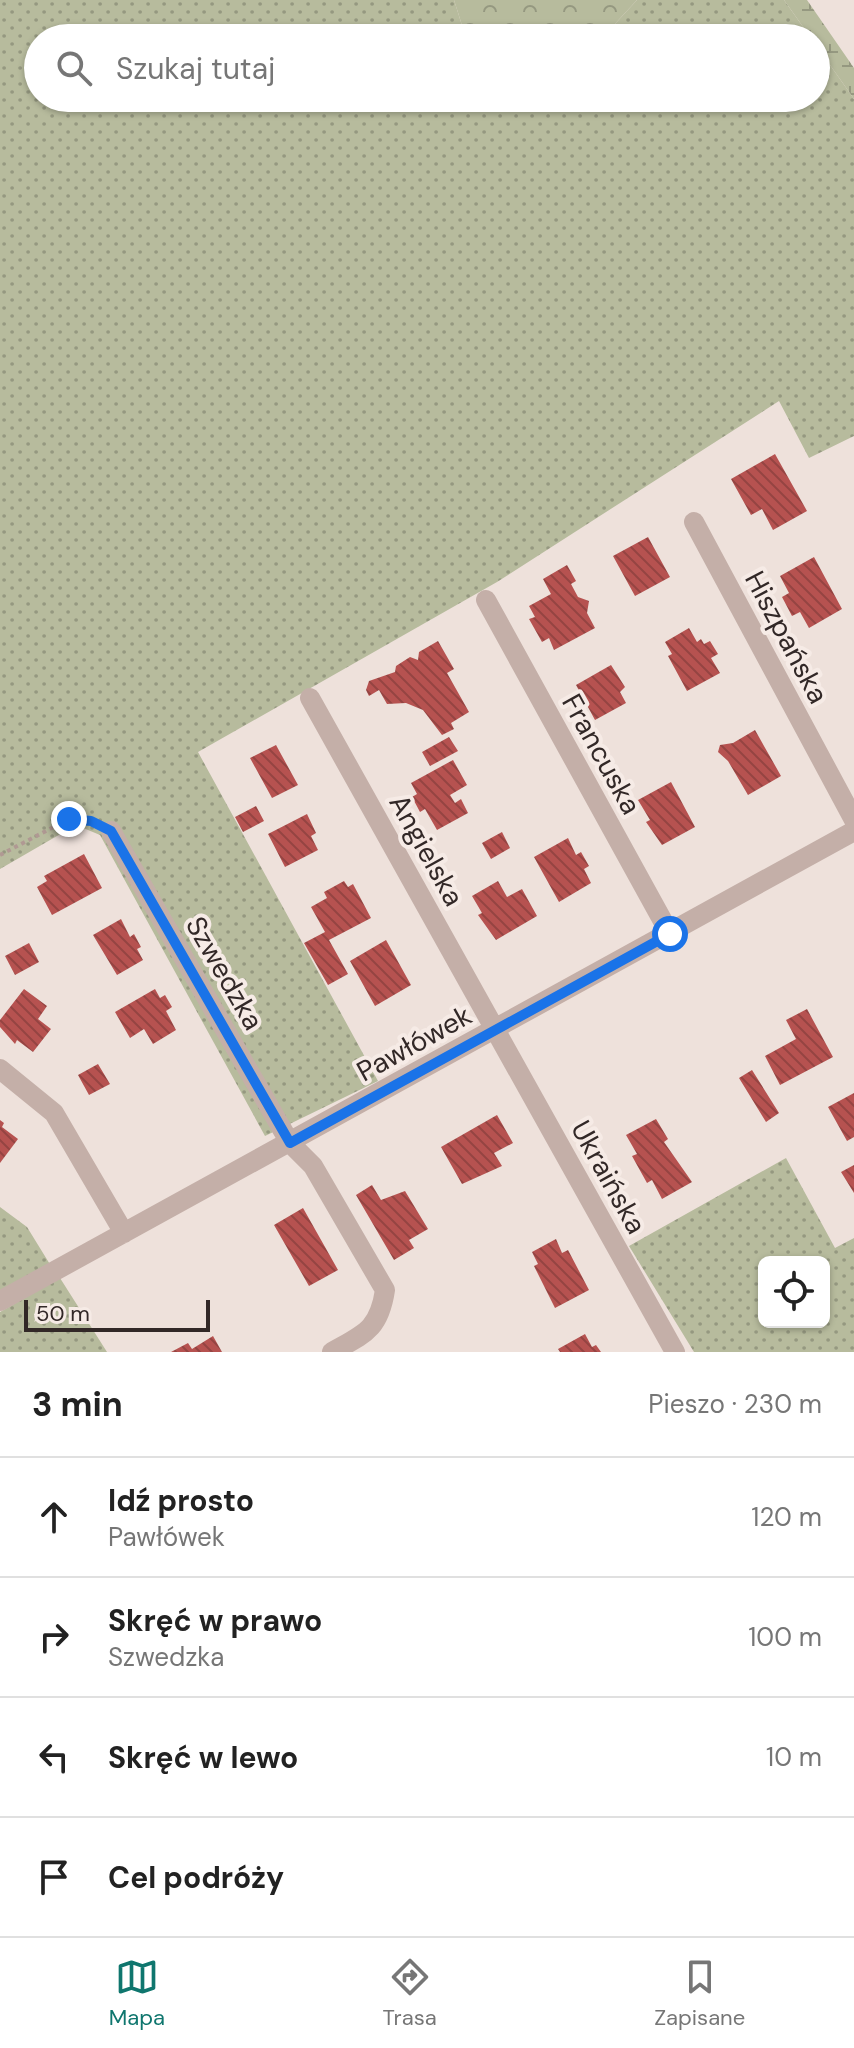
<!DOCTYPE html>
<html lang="pl">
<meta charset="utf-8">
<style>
:root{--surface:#fff;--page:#f2f2f2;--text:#222;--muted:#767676;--line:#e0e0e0;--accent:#0f766e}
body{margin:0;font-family:"DM Sans",sans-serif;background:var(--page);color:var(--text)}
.controls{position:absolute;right:24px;bottom:24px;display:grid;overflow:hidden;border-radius:12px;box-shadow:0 2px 6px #0004}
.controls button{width:72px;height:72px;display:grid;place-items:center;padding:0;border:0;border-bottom:2px solid var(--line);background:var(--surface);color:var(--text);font:40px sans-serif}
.scale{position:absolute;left:24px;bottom:20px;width:186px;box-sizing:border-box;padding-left:8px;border:4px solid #322827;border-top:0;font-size:22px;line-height:28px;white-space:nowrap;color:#322827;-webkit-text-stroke:6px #f6ebe6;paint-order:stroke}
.stop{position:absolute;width:24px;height:24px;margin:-18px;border:6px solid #1a73e8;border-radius:50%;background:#fff}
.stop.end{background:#1a73e8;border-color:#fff;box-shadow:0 2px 8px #0008}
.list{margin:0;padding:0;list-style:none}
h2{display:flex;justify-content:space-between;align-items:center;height:104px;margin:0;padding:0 32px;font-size:34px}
h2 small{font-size:26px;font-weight:400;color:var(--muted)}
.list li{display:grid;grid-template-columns:52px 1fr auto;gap:24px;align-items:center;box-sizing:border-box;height:120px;padding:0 32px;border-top:2px solid var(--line)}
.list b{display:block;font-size:30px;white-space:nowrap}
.list p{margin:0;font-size:26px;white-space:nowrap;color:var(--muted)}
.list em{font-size:26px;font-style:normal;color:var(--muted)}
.icon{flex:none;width:44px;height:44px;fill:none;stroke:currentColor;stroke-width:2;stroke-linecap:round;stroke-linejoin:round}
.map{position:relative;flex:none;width:854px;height:1352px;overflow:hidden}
.search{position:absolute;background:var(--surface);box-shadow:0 2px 6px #0004;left:24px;right:24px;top:24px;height:88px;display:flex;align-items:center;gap:20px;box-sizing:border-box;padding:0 28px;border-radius:44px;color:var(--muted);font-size:30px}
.sheet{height:584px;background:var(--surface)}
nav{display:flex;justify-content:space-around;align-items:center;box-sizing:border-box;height:112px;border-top:2px solid var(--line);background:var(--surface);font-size:22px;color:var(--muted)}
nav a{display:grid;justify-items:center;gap:4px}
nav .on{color:var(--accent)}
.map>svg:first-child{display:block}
.grass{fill:url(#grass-dots);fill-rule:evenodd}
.forest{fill:url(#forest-crowns)}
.wetland{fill:url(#wetland-marsh)}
.building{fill:url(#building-back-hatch)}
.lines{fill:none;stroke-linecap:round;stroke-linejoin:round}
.path{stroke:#b09993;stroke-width:4;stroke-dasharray:4 4;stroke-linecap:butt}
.street{stroke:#c4afa8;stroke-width:20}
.route{stroke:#1a73e8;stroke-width:10}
.labels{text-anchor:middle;stroke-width:8;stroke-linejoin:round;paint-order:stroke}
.street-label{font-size:28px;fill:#322827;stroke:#f6ebe6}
</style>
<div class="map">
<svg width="854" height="1352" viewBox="0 0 854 1352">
<defs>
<pattern id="grass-dots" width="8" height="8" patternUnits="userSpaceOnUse" patternTransform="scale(2)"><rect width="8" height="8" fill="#b7bb9d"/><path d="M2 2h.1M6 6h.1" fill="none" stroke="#959880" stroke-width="1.8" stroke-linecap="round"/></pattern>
<pattern id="forest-crowns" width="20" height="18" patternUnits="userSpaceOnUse" patternTransform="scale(2)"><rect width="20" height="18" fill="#b7bb9d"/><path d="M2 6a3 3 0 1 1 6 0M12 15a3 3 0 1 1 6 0" fill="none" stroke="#959880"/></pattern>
<pattern id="wetland-marsh" width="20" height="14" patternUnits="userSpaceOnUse" patternTransform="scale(2)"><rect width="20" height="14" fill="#b7bb9d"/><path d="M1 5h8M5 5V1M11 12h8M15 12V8" fill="none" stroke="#959880"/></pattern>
<pattern id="building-back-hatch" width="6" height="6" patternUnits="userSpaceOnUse" patternTransform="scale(2)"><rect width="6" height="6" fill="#b65250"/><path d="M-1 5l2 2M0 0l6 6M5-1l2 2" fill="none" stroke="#954442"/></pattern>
</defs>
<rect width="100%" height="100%" fill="#eee1db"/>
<path class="grass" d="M0 0H454L466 38H38V98H816V45L854 99V436L809 458 779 401 497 582 198 752 378 1081 265 1136 100 835 76 825 0 869Z
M637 0H784L811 38H602Z
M786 1158 835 1248 854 1238V1352H694L629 1246ZM764 1262H824V1322H764Z
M0 1207 27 1227 51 1266 0 1291Z
M60 1278 107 1352H0V1312Z"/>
<path class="forest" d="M454 0H637L602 38H466Z"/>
<path class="wetland" d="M784 0H807L854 68V99L816 45V38H811Z"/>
<path class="building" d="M775 454 807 511 773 530 762 509 751 515 731 479Z
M648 537 670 577 635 596 613 556Z
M814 557 842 609 809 628 800 612 792 616 782 597 789 593 780 576Z
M567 565 576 581 571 584 578 597 589 601 587 613 595 628 554 650 549 638 542 642 529 619 535 617 529 606 551 594 543 579Z
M689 628 697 642 701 639 704 644 710 641 718 654 711 658 720 673 687 691 668 656 672 654 665 642Z
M438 641 454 669 447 673 469 712 451 723 454 729 442 735 423 710 406 703 387 704 379 690 369 696 366 690 369 681 395 672 396 666 410 657 418 660 419 652Z
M611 665 625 687 620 692 626 703 595 720 576 685Z
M755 730 781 776 748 795 728 761 718 752 720 745 733 743Z
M449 737 458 751 430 766 422 752Z
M276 745 298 785 272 798 250 758Z
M453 760 467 785 450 795 455 803 461 799 468 813 437 830 425 809 420 812 412 797 417 794 411 783Z
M671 782 695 827 662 845 646 822 650 820 638 800Z
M256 806 264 821 243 832 235 817Z
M307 814 316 833 311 836 318 850 285 867 268 834Z
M502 832 510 848 491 859 482 843Z
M568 838 576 855 581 852 589 866 584 869 591 883 559 902 534 857Z
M84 854 102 888 52 915 37 887 47 881 44 876Z
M344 881 348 887 353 884 371 918 329 940 348 974 328 985 304 943 325 932 311 907 327 898 324 892Z
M498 881 507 897 522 889 537 916 496 940 478 915 482 913 472 896Z
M121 919 130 937 134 934 141 947 137 949 143 960 117 975 93 935Z
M386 940 411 985 375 1006 350 961Z
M29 943 39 962 15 975 5 956Z
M24 989 47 1006 38 1019 51 1029 33 1052 17 1040 15 1044 0 1027V1020Z
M155 989 160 998 165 995 172 1007 166 1011 176 1030 153 1044 144 1029 130 1038 115 1012Z
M807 1009 833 1057 780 1085 765 1056 796 1039 786 1020Z
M98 1064 110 1084 89 1095 78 1075Z
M752 1070 779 1113 766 1122 739 1078Z
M854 1093V1137L847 1141 828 1107Z
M497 1115 513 1143 494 1153 502 1166 462 1184 441 1147Z
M656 1119 668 1139 664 1142 692 1182 662 1199 652 1180 647 1183 632 1156 637 1154 626 1135Z
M0 1120 4 1123 2 1127 18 1139 0 1163Z
M854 1165V1193L841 1172Z
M372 1185 381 1200 405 1191 428 1229 409 1240 414 1248 394 1260 356 1195Z
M303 1208 338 1270 309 1286 274 1225Z
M556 1239 562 1253 568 1250 589 1290 555 1308 534 1266 538 1264 532 1252Z
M585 1334 592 1347 596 1345 601 1352H560L558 1349Z
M213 1336 222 1352H171L188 1343 192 1349Z"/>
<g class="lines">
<path class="path" d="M0 855 69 819 92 822"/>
<path class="street" d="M694 522 854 820
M486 600 670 934
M310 698 675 1352
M111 831 290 1143 313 1166 385 1290C379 1330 364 1334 332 1352
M0 1069 54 1113 124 1233
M0 1301 854 831"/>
</g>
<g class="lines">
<path class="route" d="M69 819 91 821 111 831 290 1143 670 934"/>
</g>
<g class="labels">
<g class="street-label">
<text transform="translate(787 637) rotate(62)" y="10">Hiszpańska</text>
<text transform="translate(602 754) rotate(61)" y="10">Francuska</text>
<text transform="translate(427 850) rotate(61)" y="10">Angielska</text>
<text transform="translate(225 973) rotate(60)" y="10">Szwedzka</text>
<text transform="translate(414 1043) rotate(-29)" y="10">Pawłówek</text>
<text transform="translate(609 1177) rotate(61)" y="10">Ukraińska</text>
</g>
</g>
</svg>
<div class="controls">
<button><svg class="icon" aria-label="locate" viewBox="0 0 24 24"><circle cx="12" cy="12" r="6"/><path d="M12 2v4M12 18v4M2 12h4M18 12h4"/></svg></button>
</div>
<div class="scale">50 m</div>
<div class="stop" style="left:670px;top:934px"></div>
<div class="stop end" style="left:69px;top:819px"></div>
<div class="search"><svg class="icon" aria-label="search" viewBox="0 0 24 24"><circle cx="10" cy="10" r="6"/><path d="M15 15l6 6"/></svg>Szukaj tutaj</div>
</div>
<section class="sheet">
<h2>3 min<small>Pieszo · 230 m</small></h2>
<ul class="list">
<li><svg class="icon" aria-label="ahead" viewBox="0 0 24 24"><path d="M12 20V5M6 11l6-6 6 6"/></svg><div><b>Idź prosto</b><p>Pawłówek</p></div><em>120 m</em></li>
<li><svg class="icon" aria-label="right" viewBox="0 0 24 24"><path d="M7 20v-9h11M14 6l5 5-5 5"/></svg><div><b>Skręć w prawo</b><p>Szwedzka</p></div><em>100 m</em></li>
<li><svg class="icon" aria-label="left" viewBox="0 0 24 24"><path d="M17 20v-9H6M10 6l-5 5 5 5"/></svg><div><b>Skręć w lewo</b></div><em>10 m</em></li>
<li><svg class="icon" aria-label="arrive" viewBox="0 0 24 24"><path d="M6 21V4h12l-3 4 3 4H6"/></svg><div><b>Cel podróży</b></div></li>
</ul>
</section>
<nav>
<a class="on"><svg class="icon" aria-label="map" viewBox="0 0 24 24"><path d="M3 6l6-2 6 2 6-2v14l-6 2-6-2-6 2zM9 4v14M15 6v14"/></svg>Mapa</a>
<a><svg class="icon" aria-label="directions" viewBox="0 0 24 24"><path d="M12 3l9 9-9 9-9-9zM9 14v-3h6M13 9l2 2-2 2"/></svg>Trasa</a>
<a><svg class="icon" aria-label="saved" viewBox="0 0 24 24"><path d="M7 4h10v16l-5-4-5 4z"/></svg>Zapisane</a>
</nav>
